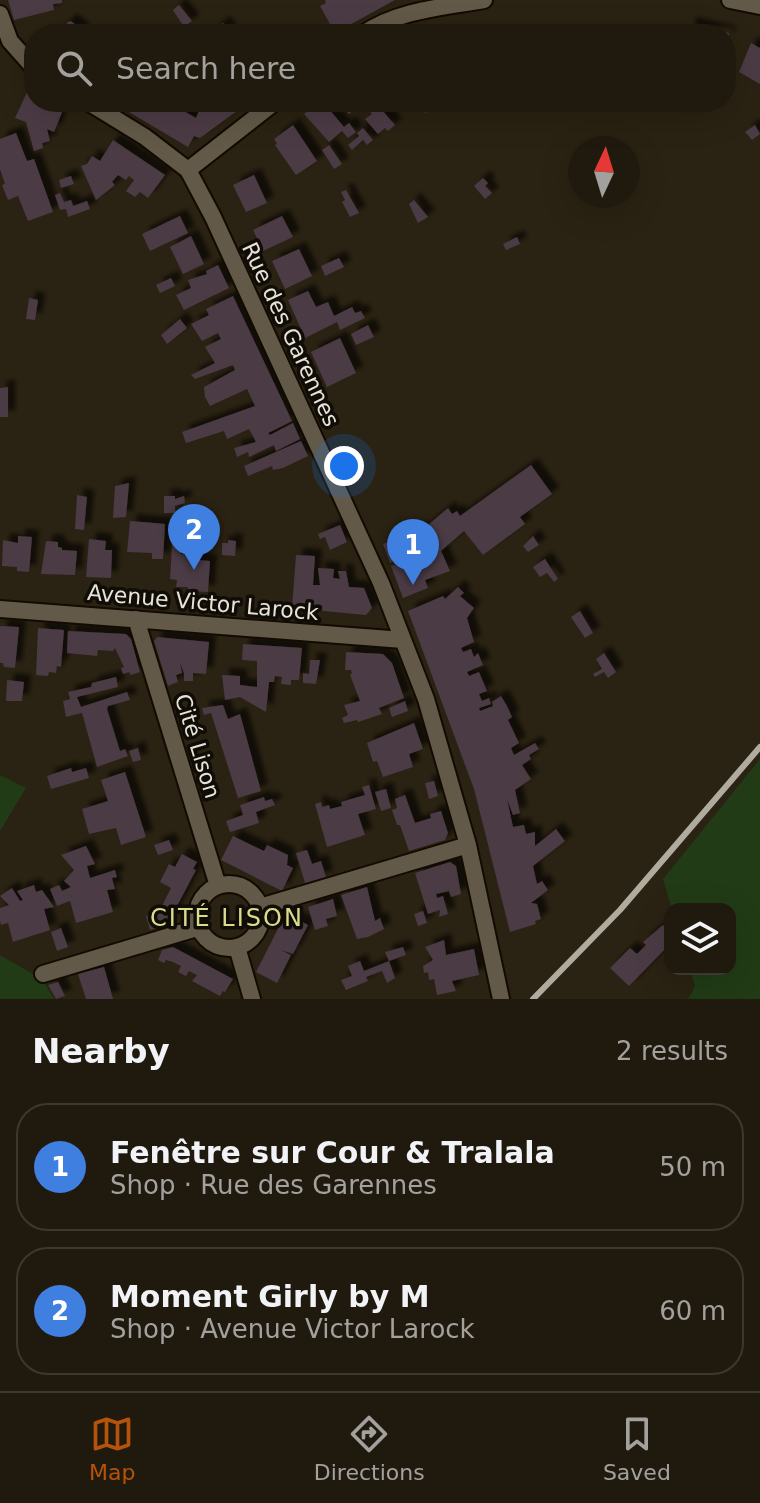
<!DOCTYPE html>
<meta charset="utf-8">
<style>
:root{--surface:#201a0e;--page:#2d271c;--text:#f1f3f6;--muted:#a2a19e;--line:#3d382e;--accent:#b45309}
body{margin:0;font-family:"DejaVu Sans",sans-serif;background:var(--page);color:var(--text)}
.controls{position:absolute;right:24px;bottom:24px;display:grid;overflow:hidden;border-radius:16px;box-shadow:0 8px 32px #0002}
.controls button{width:72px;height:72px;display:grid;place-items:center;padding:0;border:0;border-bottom:2px solid var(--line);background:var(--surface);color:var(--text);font:40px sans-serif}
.compass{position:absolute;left:568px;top:136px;width:72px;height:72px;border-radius:50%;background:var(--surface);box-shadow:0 8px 32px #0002;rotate:4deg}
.you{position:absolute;left:344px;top:466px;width:28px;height:28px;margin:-20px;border:6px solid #fff;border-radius:50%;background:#1a73e8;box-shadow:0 0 0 12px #1a73e833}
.badge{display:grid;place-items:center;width:52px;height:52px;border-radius:50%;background:var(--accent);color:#fff;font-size:26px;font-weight:700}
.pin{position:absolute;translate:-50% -66px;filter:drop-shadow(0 2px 4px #0008)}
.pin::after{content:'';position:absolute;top:42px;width:28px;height:24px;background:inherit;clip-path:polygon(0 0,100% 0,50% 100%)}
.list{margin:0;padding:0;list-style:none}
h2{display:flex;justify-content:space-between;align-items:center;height:104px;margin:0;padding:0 32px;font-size:34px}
h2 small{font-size:26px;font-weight:400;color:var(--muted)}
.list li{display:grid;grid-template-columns:52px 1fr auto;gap:24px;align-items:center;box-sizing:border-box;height:128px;margin:0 16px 16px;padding:0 16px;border:2px solid var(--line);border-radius:32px}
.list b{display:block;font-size:30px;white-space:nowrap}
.list p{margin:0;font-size:26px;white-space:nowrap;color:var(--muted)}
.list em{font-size:26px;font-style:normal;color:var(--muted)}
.icon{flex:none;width:44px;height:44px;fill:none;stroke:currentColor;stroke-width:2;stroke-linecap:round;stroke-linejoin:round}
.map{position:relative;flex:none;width:760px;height:999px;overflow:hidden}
.search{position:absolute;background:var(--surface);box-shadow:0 8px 32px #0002;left:24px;right:24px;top:24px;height:88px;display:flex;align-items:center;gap:20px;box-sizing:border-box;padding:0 28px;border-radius:32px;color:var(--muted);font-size:30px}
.sheet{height:392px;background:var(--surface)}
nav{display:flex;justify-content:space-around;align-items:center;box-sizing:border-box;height:112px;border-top:2px solid var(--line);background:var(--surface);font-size:22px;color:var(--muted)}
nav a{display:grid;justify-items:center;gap:4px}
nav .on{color:var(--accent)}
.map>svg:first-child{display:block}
.green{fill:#213b16}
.building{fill:#4b3a45;filter:url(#shadow)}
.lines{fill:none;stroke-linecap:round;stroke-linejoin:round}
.minor-casing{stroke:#130b01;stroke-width:20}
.minor{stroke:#625948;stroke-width:16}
.rail{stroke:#b0ab9f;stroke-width:6}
.labels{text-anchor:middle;stroke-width:7;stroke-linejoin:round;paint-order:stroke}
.street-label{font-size:22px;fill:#e8e3d9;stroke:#100c06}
.neighbourhood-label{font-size:24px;letter-spacing:2px;fill:#dadb8c;stroke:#100c06}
</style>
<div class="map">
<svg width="760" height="999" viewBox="0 0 760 999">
<defs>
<filter id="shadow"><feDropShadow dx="7" dy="-7" stdDeviation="2" flood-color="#0009"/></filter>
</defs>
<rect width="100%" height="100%" fill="#2a2212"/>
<path class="green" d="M760 759V999H688L695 986 690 969H730V909H672L663 879Z
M0 775 26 788 0 831Z
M0 955 43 980 54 999H0Z"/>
<path class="building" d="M8 0H62V3L53 4 54 10 14 20Z
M325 0H395L335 33 320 6 326 3Z
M179 5 192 21 184 27 173 10Z
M71 21 84 32 82 34H58L68 22Z
M223 23 232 34H210Z
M689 24 729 33 727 42 726 34H688Z
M751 43 760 48V84L739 72Z
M30 86 34 87V102H48L63 110 54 132 47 129 50 141 42 143 43 148 34 151 26 122 15 118Z
M112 102H168L196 118 200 108 196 102H243L245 105 200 138 194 136 188 147Z
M318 102H323L344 127 349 123 356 132 348 138 342 131 329 142 304 114Z
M338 102H375L395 125 388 131 385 128 378 134 365 119 372 114 362 103 349 114Z
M413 102H430L434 106 426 113Z
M293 125 317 161 296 175 275 145 277 144 274 139Z
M755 125 760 134 752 140 745 132Z
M363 128 373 140 367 145 363 140 352 150 348 145 359 136 357 133Z
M16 133 27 161 34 159 53 212 28 221 18 196 8 200 2 185 5 184 0 169V139Z
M113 140 165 175 148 198 140 192 135 197 126 191 134 180 129 176 126 180 118 175 112 182 115 185 96 200 81 166 87 164 92 156 100 161Z
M329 145 342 164 334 169 322 150Z
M254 175 267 203 246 212 233 185Z
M71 176 74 184 61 188 59 180Z
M483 178 488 183 485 186 492 193 485 199 474 186Z
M346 190 359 213 350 217 342 202 345 200 341 192Z
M60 193 64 202 71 200 73 206 87 201 90 209 68 217 66 209 60 210 55 195Z
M414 200 428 217 418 223 409 204Z
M180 216 188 233 150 251 142 234Z
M282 216 293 237 263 251 253 230Z
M191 236 204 264 183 274 170 247Z
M517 237 520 244 506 250 503 244Z
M299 249 312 276 285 289 272 261Z
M339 258 344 267 325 276 321 266Z
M218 265 229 288 184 310 176 295 191 288 188 280 207 274 206 271Z
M171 278 175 286 160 293 156 285Z
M308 291 316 307 328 302 334 316 352 307 355 313 361 311 365 318 340 330 337 322 305 338 288 300Z
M233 296 292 421 268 433 270 435 293 423 300 439 276 451 274 445 249 457 248 452 237 457 234 448 256 442 249 429 227 439 224 431 186 443 182 432 255 406 247 389 210 406 205 397 204 387 235 370 233 365 195 379 191 375 215 363 205 347 221 339 218 333 202 341 191 324 209 315 206 309Z
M29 298 38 300 35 320 26 319Z
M180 319 187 328 167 344 161 335Z
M368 325 374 337 356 345 351 334Z
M340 338 356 373 327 387 311 352Z
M8 387V417H0V388Z
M301 441 308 456 283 468 273 470 272 466 248 476 244 466Z
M531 465 552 494 520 517 525 524 483 555 464 531 441 551 450 571 425 580 428 588 403 598 391 566 417 557 419 564 425 562V560L434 556 432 550 439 548 432 540 417 553 390 563 383 544 420 528 421 531 448 508 452 514 457 511 460 516Z
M129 483 126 517 113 518 115 486Z
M77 495 87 497 84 530 75 529Z
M164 496H175V499L184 496 185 503 175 506V513H164Z
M130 521 165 524 163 559H152V553L127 552Z
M340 525 347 542 330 550 325 537 320 539 318 534Z
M173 530H183L181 554 198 556 199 560 210 561 208 592 187 591 188 587H176L177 580 170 579Z
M18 536 32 537 29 572 17 571V567L2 566 3 540 18 543Z
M533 536 539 545 528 552 523 546Z
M89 539 106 541 105 550H112L111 578 86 577Z
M228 540 236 541 235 556 222 555V543H228Z
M46 541 58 542V547L62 548V550L77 551 75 575 41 574Z
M296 555 315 556 313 585H320L318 568 334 569 333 578 340 579 338 571H346L349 587 364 588 372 608 366 615 292 608Z
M545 559 558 579 554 582 547 573 540 577 533 567Z
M458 587 464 593 460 596 474 608 467 618 474 642 461 648 463 652 471 649 474 657 478 653 483 665 467 672 469 676 479 672 487 691 479 694 482 701 489 698 491 704 479 708 480 711 493 706 492 702 501 696 507 706 512 717 508 720 519 743 511 748 514 755 535 743 539 749 529 755 531 759 522 765 531 779 515 790 520 813 513 815 507 799 513 827 524 825 526 834 535 832V846L556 829 565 841 533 866 537 884 542 881 548 890 531 903 537 904 541 919 535 921 536 924 510 932 474 789 408 611 443 596 445 599Z
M580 611 593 633 585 638 571 617Z
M0 626 19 627 15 668 4 667 3 663H0Z
M38 628 64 630 61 667 57 666 56 673 49 672 48 676 36 675Z
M68 631 126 634 131 639 140 672 131 675 129 672 123 674 121 668 124 667 115 648 113 651 98 650 97 656 67 653Z
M157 637 209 642 206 674 193 673V681H184V673L180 663 182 673 176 675 178 682 168 686 154 641Z
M243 644 302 648 299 680H291V685L281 684 282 677 275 676 274 682H269L266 712 240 697 225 700 222 675 240 676V685L257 687V661L242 660Z
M346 652 383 654 392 663 404 698 379 708 382 714 358 722 357 720 344 723 342 718 348 715 344 705 360 701 350 675 352 673 351 670H345Z
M604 653 616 672 608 678 604 672 595 677 593 674 602 669 596 659Z
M310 660H320L316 684 303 683V673L309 674Z
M116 677 118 687 77 697 81 707 127 692 130 700 108 706 107 709 120 751 125 749 128 756 97 767 82 713 66 717 63 701 70 699 68 692 91 687 92 683Z
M7 680 24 682 22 701H6Z
M405 701 408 711 392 717 389 708Z
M223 705 228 719 240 714 261 791 238 798 211 713 204 715 202 708Z
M414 723 423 749 409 754 413 767 383 777 377 761 373 762 367 743Z
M138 748 141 760 133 762 129 751Z
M71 768 72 772 86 768 89 778 51 789 47 776Z
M125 772 146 837 121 845 116 828 89 834 82 809 108 801 101 780Z
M434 781 438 796 429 799 425 783Z
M369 785 376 809 358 814 365 835 327 847 315 804 321 802 322 807 329 805 330 809 342 806 341 802 365 795 362 787Z
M386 789 391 808 381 811 375 792Z
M405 795 415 823 431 818 430 814 441 811 448 833 445 840 409 851 400 825H397L392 810 397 808 395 799Z
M264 797 265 801 272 799 275 805 256 812 259 823 230 832 226 821 243 815 240 805Z
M233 836 264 851 267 845 288 855 287 865 293 868 282 891 221 860Z
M169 840 173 850 158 855 154 845Z
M86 846 95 864 87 866 90 878 115 870 117 877 112 878 115 889 107 890 113 912 76 923 70 901 57 906 50 889 59 885 62 891 71 887 64 881 74 870 61 855Z
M307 850 312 864 321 861 326 877 305 883 296 853Z
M182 854 197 862 193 869 196 870 167 925 150 930 146 916 159 912 171 888 160 882 169 864 175 867Z
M450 862 456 866 461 894 451 897 449 891 436 894 437 898 443 896 448 914 439 917 440 910 428 914 415 873Z
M34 885 36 892 42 890 54 907 44 909 50 930 13 942 8 923 1 925 0 921V908L9 905 0 896 12 888 20 901 23 900 17 891Z
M367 887 375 921 380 918 384 929 368 937 357 939 341 895Z
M333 899 337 916 326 919 328 926 315 930 308 907Z
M423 911 427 923 418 926 414 914Z
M286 913 308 925 293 954 281 950 291 955 277 983 256 972Z
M663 925 670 931V944L629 986 610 968 630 948 637 954 646 945 643 942Z
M61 928 68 947 57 951 51 932Z
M444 940 446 955 474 949 479 975 452 981 456 991 437 995 434 979 429 980 428 972 424 973 423 966 433 960 425 947Z
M173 947 233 979 225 992 223 991 220 996 192 981 197 975 189 971 186 976 178 972 181 966 173 962 166 960 164 963 158 960 162 950Z
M403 947 406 955 389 961 385 952Z
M360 961 364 971 389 961 395 978 387 983 382 971 366 977 368 981 346 990 341 980 352 976 348 966Z
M104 967 113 999H86L78 974Z
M58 982 65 996 56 999 48 985Z"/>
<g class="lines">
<defs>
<path id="minor" d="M730 0 760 6
M0 14 10 41 34 68
M363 34C398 10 444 7 484 0
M88 102 145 137 188 170 213 217 381 583 426 699 468 845 501 999
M188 170 275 102
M0 609 403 640
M136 619 218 886
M197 916a32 32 0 1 1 64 0a32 32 0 1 1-64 0Z
M260 907 468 845
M237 947 252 999
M43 974 200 927"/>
</defs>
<use href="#minor" class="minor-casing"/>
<use href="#minor" class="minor"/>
<path class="rail" d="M533 999 620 910 760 747"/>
</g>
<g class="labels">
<g class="street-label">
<text transform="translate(291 334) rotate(65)" y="8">Rue des Garennes</text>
<text transform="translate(203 602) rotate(5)" y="8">Avenue Victor Larock</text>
<text transform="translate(198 746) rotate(73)" y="8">Cité Lison</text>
</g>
<g class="neighbourhood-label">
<text x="227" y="926">CITÉ LISON</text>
</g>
</g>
</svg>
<div class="controls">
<button><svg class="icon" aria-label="layers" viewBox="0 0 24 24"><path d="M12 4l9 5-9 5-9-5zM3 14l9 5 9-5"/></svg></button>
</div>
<svg class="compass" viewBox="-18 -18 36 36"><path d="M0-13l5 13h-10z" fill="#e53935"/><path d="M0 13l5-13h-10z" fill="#a2a19e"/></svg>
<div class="you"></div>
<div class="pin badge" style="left:413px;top:585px;background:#3f7fe0">1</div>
<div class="pin badge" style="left:194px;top:570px;background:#3f7fe0">2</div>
<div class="search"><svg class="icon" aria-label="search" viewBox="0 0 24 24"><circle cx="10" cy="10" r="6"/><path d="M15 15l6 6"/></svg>Search here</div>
</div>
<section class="sheet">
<h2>Nearby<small>2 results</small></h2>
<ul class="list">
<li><span class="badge" style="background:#3f7fe0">1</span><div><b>Fenêtre sur Cour &amp; Tralala</b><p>Shop · Rue des Garennes</p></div><em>50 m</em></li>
<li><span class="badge" style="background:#3f7fe0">2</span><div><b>Moment Girly by M</b><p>Shop · Avenue Victor Larock</p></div><em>60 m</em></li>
</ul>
</section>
<nav>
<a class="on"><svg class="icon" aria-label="map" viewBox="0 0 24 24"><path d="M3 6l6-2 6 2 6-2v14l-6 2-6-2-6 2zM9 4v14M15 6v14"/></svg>Map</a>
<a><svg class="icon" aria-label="directions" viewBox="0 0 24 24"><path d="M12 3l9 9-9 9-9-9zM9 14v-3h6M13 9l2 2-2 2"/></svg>Directions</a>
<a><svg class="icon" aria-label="saved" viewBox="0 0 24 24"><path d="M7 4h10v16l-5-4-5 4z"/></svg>Saved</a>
</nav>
